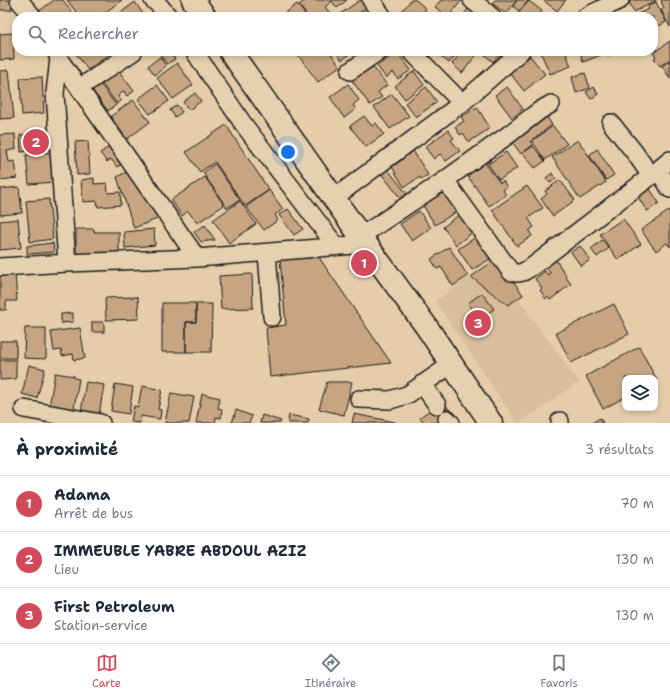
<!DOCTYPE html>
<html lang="fr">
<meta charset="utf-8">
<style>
:root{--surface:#fff;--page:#f2f2f3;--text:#1f2937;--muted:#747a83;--line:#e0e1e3;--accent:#d1495b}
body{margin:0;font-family:"Shantell Sans",sans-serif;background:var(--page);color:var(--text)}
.controls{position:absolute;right:12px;bottom:12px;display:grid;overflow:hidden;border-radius:8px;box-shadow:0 2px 6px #0003}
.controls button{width:36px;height:36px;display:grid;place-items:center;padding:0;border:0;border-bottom:1px solid var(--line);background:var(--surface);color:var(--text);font:20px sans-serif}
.you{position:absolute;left:288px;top:152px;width:14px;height:14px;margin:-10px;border:3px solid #fff;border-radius:50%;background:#1a73e8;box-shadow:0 0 0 6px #1a73e833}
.badge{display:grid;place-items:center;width:26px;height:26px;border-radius:50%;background:var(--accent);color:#fff;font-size:13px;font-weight:700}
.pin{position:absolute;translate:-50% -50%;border:2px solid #fff;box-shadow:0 1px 4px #0006}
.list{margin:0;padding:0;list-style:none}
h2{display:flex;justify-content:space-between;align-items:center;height:52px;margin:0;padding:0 16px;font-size:17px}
h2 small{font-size:13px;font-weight:400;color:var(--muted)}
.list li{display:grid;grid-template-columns:26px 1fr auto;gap:12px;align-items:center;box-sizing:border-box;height:56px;padding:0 16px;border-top:1px solid var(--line)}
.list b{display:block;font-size:15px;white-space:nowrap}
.list p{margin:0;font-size:13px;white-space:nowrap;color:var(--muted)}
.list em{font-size:13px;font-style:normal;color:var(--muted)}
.icon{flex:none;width:22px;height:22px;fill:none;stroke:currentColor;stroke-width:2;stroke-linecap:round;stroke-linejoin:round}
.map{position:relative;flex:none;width:670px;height:423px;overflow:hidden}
.search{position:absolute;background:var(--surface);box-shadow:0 2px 6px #0003;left:12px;right:12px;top:12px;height:44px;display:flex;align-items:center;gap:10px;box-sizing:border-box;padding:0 14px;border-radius:16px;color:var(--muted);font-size:15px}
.sheet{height:220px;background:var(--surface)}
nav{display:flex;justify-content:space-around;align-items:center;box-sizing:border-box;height:56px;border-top:1px solid var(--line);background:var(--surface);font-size:11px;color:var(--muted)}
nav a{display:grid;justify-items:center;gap:2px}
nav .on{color:var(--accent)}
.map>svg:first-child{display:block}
.built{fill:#d8be9a}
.building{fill:#c7a582;stroke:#1c1c1c}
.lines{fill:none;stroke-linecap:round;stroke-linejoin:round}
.minor-casing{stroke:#1c1c1c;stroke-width:20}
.major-casing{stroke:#1c1c1c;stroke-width:25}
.minor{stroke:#e5d1af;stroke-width:17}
.major{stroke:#e5d1af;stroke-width:22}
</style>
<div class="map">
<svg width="670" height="423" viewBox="0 0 670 423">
<rect width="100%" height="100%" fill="#e5cda9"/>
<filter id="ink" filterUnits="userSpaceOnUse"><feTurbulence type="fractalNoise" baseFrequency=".025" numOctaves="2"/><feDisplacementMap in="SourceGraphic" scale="8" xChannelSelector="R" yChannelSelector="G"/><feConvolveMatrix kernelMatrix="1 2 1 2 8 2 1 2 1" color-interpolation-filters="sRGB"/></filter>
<g filter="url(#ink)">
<path class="built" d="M470 277 508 306 518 299 579 382 519 423H517L435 301Z"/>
<path class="building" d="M0 0H11L12 10H0Z
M54 0H63L75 17H41L38 12Z
M67 0H122L99 17H80Z
M306 0H329L331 2 325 7 330 13 325 17H308L299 5Z
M331 0H347L337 8Z
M360 0H361L366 8 353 17H341L339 15Z
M411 0H416L426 9 419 17H397Z
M441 0H462L448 17 435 7Z
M495 0H517L506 14 492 3Z
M517 0H529L519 11 513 6Z
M545 0H566L557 11 544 1Z
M633 0H656V1L634 12 629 2Z
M662 0H670V27L661 10 664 8 661 1Z
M529 1 542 11 537 17H515Z
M135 2 145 17H115Z
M656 2 666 22 657 27V28L653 30V17H634L633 16 649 9 648 6Z
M297 4 307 17H280Z
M468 9 479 17H462Z
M364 11 368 16 371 14 373 17H355Z
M13 33 14 59 0 60V34Z
M670 41V59L660 66 654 58 656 57 653 53Z
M74 51H114L88 70Z
M158 51H169L175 59 167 64 158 52Z
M295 51H329L340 66 318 82Z
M335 51H345L348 55 342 60Z
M384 51H396L379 63 375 58Z
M434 51H459L449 63Z
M462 51H475L478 53 462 73 452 64Z
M484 51H503L493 62 483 53Z
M547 51H565L571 66 550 74 541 53Z
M580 51H600L601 55 583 62Z
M606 51H620L607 56Z
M397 52 411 70 398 79 393 72 386 78 377 66Z
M530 56 545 74 524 91 510 73Z
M160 57 166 66 155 75 148 66Z
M670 60V78L662 66Z
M177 63 193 85 173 99 157 78Z
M115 66 134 91 127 96 124 91 118 96 121 101 117 104 98 79Z
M373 67 387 85 378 92 382 97 370 105 350 78 361 70 363 73Z
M9 70 14 118 0 119V71Z
M414 71 424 85 405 99 395 86Z
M585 73 590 88 576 93 572 77Z
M42 77 44 113 22 115 20 78Z
M97 80 116 105 108 111 89 86Z
M348 84 359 100 353 105 356 109 344 118 330 97Z
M157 85 169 101 150 114 138 99Z
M426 87 437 102 416 117 405 103Z
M507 87 523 109 512 118 495 95Z
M594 87 598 94 591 99 586 92Z
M195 93 201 101 189 110 183 102Z
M392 94 409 116 390 129 374 107Z
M133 100 150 122 127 139 110 117Z
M177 105 182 112 175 117 170 110Z
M477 107 490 128 469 142 463 133 460 135 455 127 464 121 461 117Z
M364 116 372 126 376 123 384 134 366 147 350 126Z
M547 117 552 125 530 142 533 145 521 154 513 143Z
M226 125 269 190 245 206 215 162 200 172 186 152Z
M553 126 567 144 545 160 532 141Z
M448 130 454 138 451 140 460 151 446 161 440 154 434 159 425 147Z
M51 132 52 149 21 152 20 135Z
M15 134 16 149 7 151 9 162 15 161 17 178 0 180V135Z
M578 140 606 182 580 199 552 157Z
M88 141 90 174 77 175 75 142Z
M112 145 124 163 117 167 111 159 107 162 100 153Z
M533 146 545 161 535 168 523 153Z
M412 149 428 175 421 179 420 177 404 187 392 167 403 159 401 156Z
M597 149 614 175 606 180 589 155Z
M52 152 55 182 29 184 26 155Z
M506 152 517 168 499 180 488 164Z
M487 155 491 160 486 164 500 183 503 181 507 187 503 190 506 195 489 206 464 171Z
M215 164 240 200 227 208 203 173Z
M386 167 407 194 401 199 380 172Z
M130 170 162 217 134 228 117 177Z
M552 173 556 179 550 183 546 178Z
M205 177 224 205 197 223 188 211 182 216 171 200Z
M94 178V184L107 183 108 193 120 192 121 205 98 207 97 201 83 202 81 180Z
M560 180 575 200 553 216 541 199 547 194 545 191Z
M527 186 543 208 528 218 534 227 529 231 532 236 517 246 492 210Z
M19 187 22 213 0 215V189Z
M445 187 459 210 435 225 421 202Z
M650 189 659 203 647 211 638 197Z
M269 190 283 209 275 215 278 220 264 230 246 207Z
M49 199 53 239 30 242 26 201Z
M240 201 256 224 229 243 213 220Z
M288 209 303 229 294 235 279 215Z
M670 210V247L667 243 656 251 641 230Z
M419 211 431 228 412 241 400 224Z
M460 214 473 232 456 245 443 227Z
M18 219 21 248 0 250V221Z
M623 219 641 244 618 260 600 234Z
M205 225 215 240 201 242 194 232Z
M76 229H94V232H119V254L76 255Z
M154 229 155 245 125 248 124 232Z
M476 237 490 259 472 270 458 249Z
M602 240 609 248 597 257 591 249Z
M53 243 54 252 27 254V246Z
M580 246 590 260 581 266 571 252Z
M449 247 468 276 453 286 441 267 437 269 431 259Z
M318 256 391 363 270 377 266 328 286 325 280 259Z
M497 258 523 295 508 305 471 277Z
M555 259 566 275 565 276 571 284 550 300 548 297 546 299 540 290 542 288 535 279 545 271 548 275 550 273 545 266Z
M15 272 17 301H6V310H0V273Z
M252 274 253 308 221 309 219 276Z
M482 293 494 309 479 319 468 303Z
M138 297 139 319 106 320 105 298Z
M162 303H196V322H186V352H162Z
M196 304H212L211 352H186V322H196Z
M614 304 629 334 571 363 556 333Z
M73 313V322L61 323V314Z
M92 322H104V332H92Z
M25 328H46V359L24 358Z
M80 328 85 358 74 360 73 354 62 356 61 350 54 351 51 332Z
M0 341H16V358H0Z
M639 347 657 380H655V378H625V397L603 409 586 376Z
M0 360H16V379L0 380Z
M29 365 45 369 37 398 22 394Z
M55 373 74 376V378L79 379 73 414 49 407Z
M86 382 104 385 99 415 81 412Z
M327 382H352L344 415 319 409Z
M115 384 133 387 129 414 111 411Z
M142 386 162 390 158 409 161 410 160 419 141 416 140 423 131 422 134 406 138 407Z
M171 393 194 397 189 423H165Z
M202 394 220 398 218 408 222 409 221 418 216 417 215 423H196Z
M443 401 453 415 441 423H424L420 417Z
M236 410 252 416 249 423H232Z
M354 414 395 422V423H352Z
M262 415 281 421 280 423H260Z
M289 415 309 419 308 423H288Z
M600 418 603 423H592Z"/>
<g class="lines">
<defs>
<path id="minor" d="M19 0 33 17
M153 0 158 4 169 17
M371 0 383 17
M472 0 492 17
M585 17 620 0
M56 51 59 59 197 258
M194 51 244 125 336 246
M411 51 462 103
M59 59 55 93 67 263
M350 71 379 51
M79 88 133 52
M611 123 635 153 651 176
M658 170 670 189
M445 180 511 272C521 275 525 271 533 266L651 176 670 160
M334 198 462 103 521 51
M361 236 445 180 508 135 539 111 551 104
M267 253 272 317
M0 267 67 263 197 258 366 244
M422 384 437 405
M359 399 390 400 407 395 452 364
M24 409 101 423
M447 419 451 423
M560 421V423"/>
<path id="major" d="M193 0 205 17
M230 51 366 244 426 326 491 423"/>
</defs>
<use href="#minor" class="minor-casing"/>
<use href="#major" class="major-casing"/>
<use href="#minor" class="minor"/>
<use href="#major" class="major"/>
</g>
</g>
</svg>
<div class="controls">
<button><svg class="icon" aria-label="layers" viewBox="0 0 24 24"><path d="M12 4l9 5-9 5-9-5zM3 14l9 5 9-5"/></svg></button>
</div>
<div class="you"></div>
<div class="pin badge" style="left:364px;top:263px">1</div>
<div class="pin badge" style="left:36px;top:142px">2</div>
<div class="pin badge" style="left:478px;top:323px">3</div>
<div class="search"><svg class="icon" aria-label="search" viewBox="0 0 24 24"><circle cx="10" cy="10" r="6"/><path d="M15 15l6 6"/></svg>Rechercher</div>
</div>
<section class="sheet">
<h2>À proximité<small>3 résultats</small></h2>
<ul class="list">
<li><span class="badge">1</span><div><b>Adama</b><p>Arrêt de bus</p></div><em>70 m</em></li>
<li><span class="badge">2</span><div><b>IMMEUBLE YABRE ABDOUL AZIZ</b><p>Lieu</p></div><em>130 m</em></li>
<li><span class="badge">3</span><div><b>First Petroleum</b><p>Station-service</p></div><em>130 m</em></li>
</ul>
</section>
<nav>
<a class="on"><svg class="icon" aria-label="map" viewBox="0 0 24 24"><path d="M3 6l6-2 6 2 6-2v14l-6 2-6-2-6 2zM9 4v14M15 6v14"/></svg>Carte</a>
<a><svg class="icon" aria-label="directions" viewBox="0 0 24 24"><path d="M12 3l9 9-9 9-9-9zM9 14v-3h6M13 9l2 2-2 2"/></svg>Itinéraire</a>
<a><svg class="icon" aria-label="saved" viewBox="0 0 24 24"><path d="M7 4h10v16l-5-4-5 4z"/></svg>Favoris</a>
</nav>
